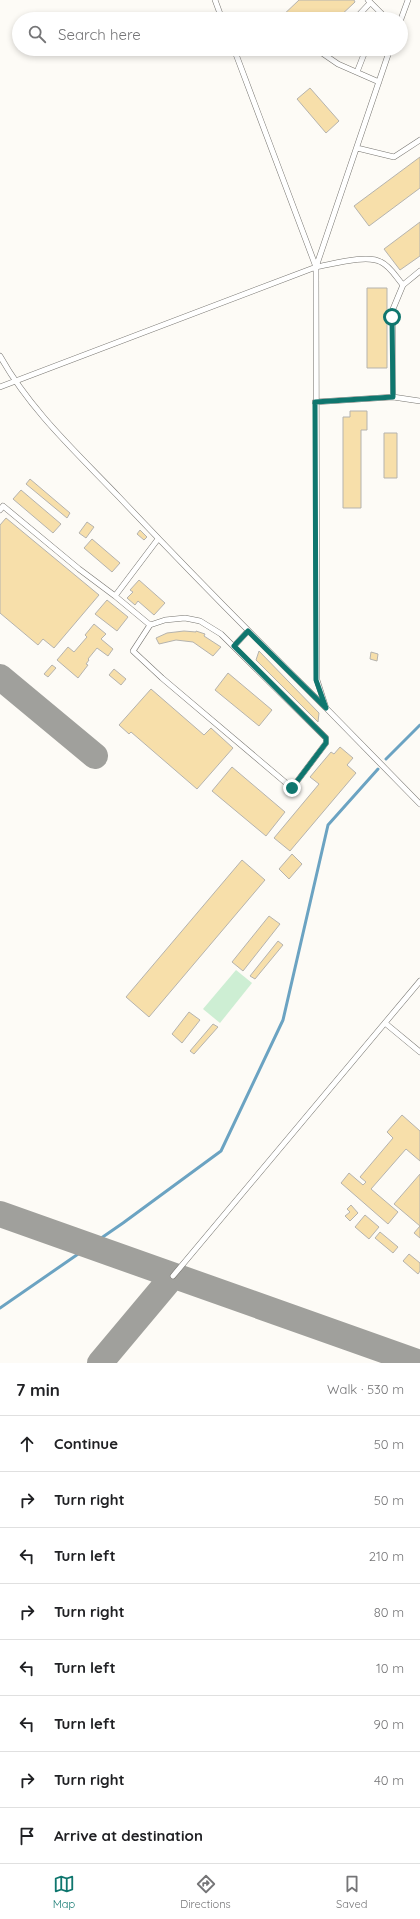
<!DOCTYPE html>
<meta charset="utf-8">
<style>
:root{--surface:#fff;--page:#f2f2f2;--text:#202124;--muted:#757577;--line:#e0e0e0;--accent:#0f766e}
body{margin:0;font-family:Quicksand,sans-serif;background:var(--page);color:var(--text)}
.stop{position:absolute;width:12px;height:12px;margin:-9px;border:3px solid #0f766e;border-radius:50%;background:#fff}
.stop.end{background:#0f766e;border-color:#fff;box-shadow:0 1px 4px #0008}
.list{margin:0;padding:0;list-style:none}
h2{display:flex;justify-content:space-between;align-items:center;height:52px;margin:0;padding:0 16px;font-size:17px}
h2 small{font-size:13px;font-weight:400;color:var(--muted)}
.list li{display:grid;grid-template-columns:26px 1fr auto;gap:12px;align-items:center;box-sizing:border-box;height:56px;padding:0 16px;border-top:1px solid var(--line)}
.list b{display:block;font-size:15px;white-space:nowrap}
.list em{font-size:13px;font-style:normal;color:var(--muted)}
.icon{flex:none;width:22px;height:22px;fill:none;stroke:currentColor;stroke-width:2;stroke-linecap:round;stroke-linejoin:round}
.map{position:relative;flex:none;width:420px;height:1363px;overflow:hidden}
.search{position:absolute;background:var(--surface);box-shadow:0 2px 6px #0003;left:12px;right:12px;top:12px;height:44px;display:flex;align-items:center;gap:10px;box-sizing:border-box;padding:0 14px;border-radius:22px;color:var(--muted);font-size:15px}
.sheet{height:500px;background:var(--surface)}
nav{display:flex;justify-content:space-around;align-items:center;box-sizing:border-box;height:56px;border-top:1px solid var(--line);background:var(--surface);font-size:11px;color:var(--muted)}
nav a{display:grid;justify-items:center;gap:2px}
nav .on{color:var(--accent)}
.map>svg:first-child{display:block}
.green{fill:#cdeed3}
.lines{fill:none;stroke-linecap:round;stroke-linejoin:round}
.stream{stroke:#6ba3c2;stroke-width:3}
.taxiway{stroke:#a0a09c;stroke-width:26}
.building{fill:#f7dfaa;stroke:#b5b3ae}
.lane-casing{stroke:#777570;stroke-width:6}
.lane{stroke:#fff;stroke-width:5}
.route{stroke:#0f766e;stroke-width:5}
</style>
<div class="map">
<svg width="420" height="1363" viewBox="0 0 420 1363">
<rect width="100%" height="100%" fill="#fdfbf6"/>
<path class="green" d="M236 970 252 983 220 1023 203 1009Z"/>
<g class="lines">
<path class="stream" d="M386 759 420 725
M0 1308 123 1223 221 1151 283 1020 328 825 378 769"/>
<path class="taxiway" d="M0 677 95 756
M0 1214 420 1363
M100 1363 173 1276"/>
</g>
<path class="building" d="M299 0H354L355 2 337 19H279Z
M310 88 339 121 326 133 297 99Z
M420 157V188L369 226 354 206Z
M420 222V256L400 270 384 249Z
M367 288H387V368H367Z
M350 411H367V430H361V508H343V417H350Z
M384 433H397V478H384Z
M30 479 70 513 67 518 26 484Z
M21 490 61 524 53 533 13 499Z
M6 518 99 595 54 648 43 639 38 645 0 613V525Z
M87 522 94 527 86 538 79 533Z
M140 530 147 537 144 540 137 534Z
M92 539 120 563 112 572 84 548Z
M139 580 165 603 154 615 138 601 135 605 127 598 133 592 130 590Z
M107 600 128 617 117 631 95 614Z
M94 624 106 634 101 639 113 649 108 656 97 648 88 659 89 660 86 664 88 665 78 678 57 660 68 647 74 652 87 637 85 635Z
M184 631 196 632V631L205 634 204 636 221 647 213 656 193 642 176 640 159 644 156 638 167 633Z
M259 651 319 713 318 722 256 660Z
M371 652 378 654 377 661 370 659Z
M52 665 56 668 48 677 44 674Z
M114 669 126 679 121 685 109 675Z
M228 673 272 710 259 726 215 690Z
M151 689 204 735 211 728 233 748 197 789 131 732 129 734 119 725Z
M340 747 353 758 347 765 356 773 290 851 274 838 319 784 310 777 331 752 334 754Z
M232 767 285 812 266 836 212 791Z
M292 854 302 864 289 879 279 869Z
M242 860 265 880 149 1017 126 997Z
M269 916 280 924 243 971 232 962Z
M278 941 283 945 255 979 250 976Z
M189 1012 200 1020 182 1043 172 1034Z
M213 1024 218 1027 194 1054 190 1051Z
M402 1115 420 1131V1161L406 1149 371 1189 398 1212 388 1224 341 1183 349 1173 363 1185 366 1182 360 1177 393 1138 387 1132Z
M420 1174V1226L394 1204Z
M351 1205 358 1213 350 1221 345 1216 350 1212 347 1209Z
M365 1215 379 1227 369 1239 355 1227Z
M420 1226V1238L414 1233Z
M380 1232 398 1247 393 1253 375 1238Z
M409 1254 420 1263V1271L418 1274 403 1261Z"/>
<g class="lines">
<defs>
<path id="lane" d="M215 0 222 19
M368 0 387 19
M355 19 370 3
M378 19 381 13
M401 19 408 0
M234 49 316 267 317 680 326 708 420 804
M326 49 322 53 338 64 379 82
M357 72 366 49
M357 148 394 157 420 140
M316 267C333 264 367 254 381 262 390 266 396 277 403 285
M0 356C30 410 77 453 119 497 186 568 255 638 325 707
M0 387 316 267 390 49
M393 397V309L403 285 420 271
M315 402 393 397 420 401
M0 510 3 506 79 569 115 596 158 539
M115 596 150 625 165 620 185 618 200 621 221 634 326 738V743L292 788 162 678 133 651 150 625
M234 646 248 631
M385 1023 420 1052
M173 1276 420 981"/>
</defs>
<use href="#lane" class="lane-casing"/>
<use href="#lane" class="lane"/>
</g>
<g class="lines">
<path class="route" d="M292 788 326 743V738L234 646 248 631 326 708 316 680 315 402 393 397 392 317"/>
</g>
</svg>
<div class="stop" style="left:392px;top:317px"></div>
<div class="stop end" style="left:292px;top:788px"></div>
<div class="search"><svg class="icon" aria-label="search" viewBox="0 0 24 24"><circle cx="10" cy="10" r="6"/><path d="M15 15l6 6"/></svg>Search here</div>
</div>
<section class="sheet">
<h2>7 min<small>Walk · 530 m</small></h2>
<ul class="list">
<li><svg class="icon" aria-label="ahead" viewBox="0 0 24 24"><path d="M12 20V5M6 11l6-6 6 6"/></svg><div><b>Continue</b></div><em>50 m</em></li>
<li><svg class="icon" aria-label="right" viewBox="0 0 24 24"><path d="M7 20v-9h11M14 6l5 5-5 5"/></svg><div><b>Turn right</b></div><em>50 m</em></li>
<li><svg class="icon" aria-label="left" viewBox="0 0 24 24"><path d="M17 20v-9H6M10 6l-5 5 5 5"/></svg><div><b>Turn left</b></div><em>210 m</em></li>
<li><svg class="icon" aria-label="right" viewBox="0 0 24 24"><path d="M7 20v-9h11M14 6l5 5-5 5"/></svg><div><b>Turn right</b></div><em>80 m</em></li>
<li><svg class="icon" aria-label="left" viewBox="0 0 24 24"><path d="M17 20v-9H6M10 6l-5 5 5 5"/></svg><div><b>Turn left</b></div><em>10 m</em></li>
<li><svg class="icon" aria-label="left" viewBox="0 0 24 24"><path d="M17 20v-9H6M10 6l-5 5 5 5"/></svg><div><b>Turn left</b></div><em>90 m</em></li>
<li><svg class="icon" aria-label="right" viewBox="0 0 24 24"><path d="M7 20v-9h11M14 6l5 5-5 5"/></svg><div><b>Turn right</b></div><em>40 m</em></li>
<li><svg class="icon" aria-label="arrive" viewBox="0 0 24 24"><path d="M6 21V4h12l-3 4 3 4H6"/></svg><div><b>Arrive at destination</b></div></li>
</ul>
</section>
<nav>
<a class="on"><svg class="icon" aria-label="map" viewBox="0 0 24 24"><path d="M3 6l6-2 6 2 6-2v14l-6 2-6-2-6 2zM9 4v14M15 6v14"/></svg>Map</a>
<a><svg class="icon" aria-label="directions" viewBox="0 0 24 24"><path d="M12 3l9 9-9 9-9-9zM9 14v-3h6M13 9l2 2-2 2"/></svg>Directions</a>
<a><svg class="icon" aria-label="saved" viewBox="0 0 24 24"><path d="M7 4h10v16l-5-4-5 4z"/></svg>Saved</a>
</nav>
